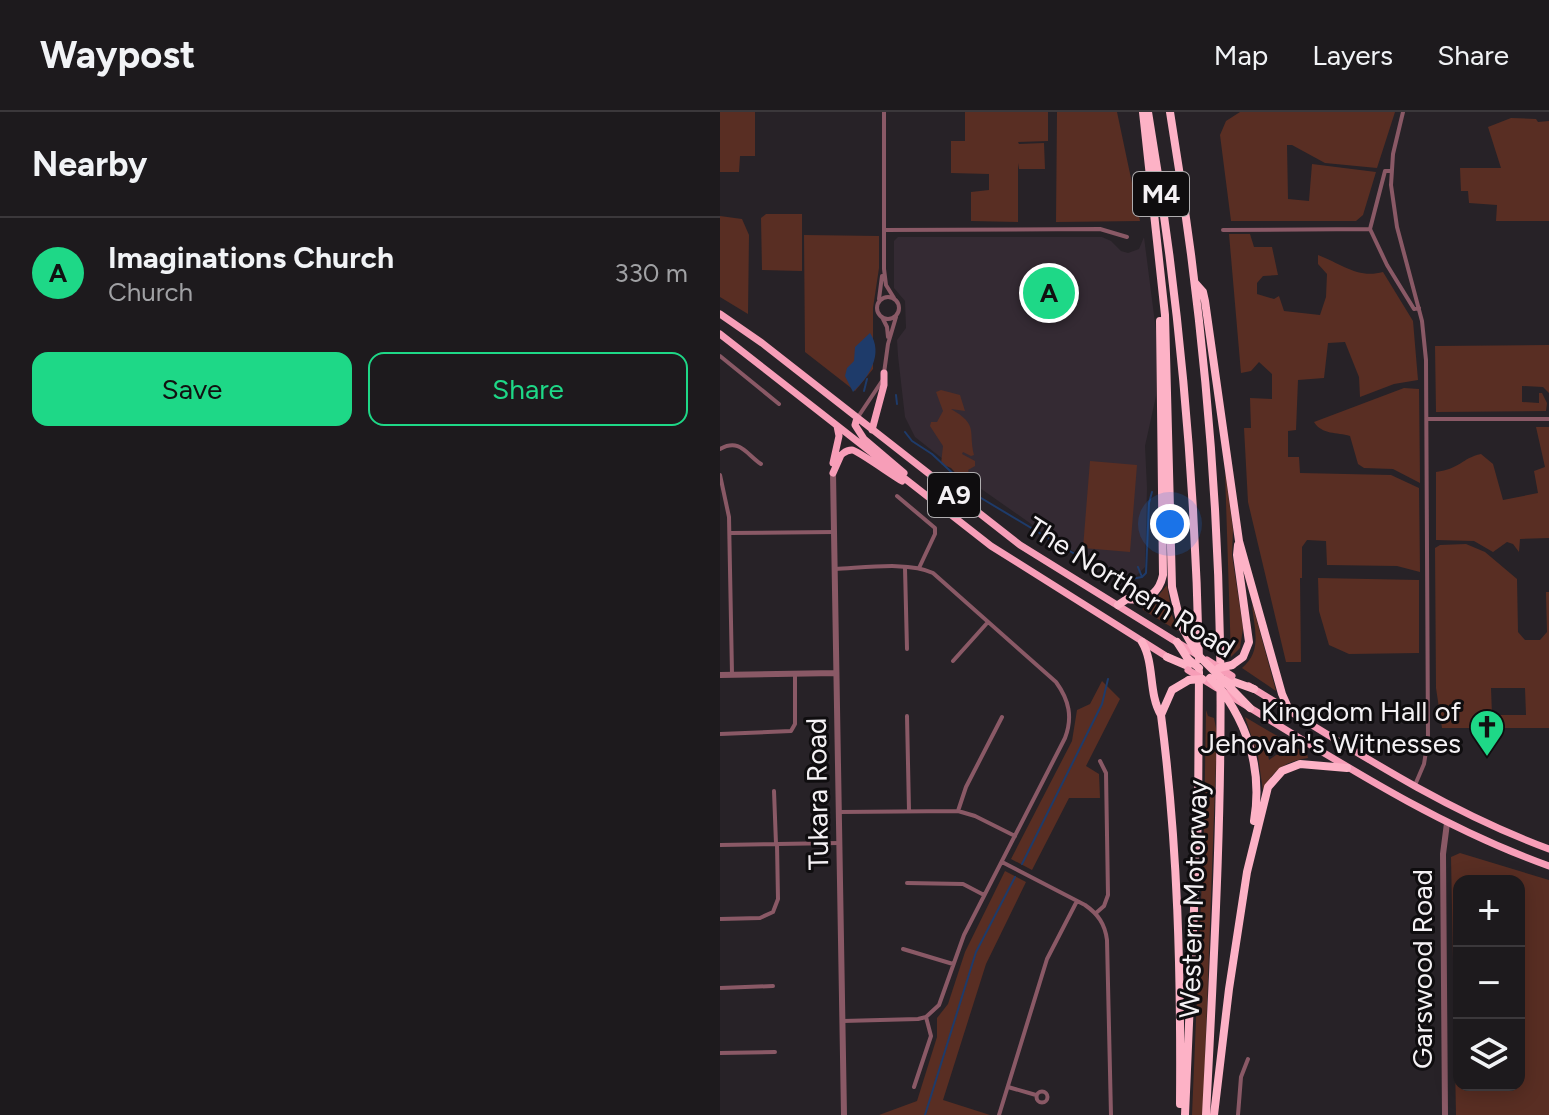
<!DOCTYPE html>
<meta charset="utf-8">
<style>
:root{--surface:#1d1a1d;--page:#2a272a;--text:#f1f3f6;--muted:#a0a1a4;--line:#3b383b;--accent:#1ed887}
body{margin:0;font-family:Figtree,sans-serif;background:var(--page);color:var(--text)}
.controls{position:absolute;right:24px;bottom:24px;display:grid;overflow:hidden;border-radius:16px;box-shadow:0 4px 20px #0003}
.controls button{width:72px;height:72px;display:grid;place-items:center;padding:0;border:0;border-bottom:2px solid var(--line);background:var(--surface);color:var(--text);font:40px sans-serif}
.you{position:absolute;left:450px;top:412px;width:28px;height:28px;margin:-20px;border:6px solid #fff;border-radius:50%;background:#1a73e8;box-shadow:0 0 0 12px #1a73e833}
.badge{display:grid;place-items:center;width:52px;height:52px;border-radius:50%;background:var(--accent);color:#111;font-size:26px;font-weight:700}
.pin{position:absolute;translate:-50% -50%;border:4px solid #fff;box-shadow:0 2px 8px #0006}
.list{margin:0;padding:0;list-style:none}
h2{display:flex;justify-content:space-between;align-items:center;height:104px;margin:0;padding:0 32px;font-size:34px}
h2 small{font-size:26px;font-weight:400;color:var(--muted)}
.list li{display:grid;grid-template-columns:52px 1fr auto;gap:24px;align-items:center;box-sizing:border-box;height:112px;padding:0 32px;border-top:2px solid var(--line)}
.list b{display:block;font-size:30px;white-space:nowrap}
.list p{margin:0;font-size:26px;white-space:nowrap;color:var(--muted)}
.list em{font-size:26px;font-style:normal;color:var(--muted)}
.actions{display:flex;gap:16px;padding:24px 32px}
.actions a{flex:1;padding:18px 0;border:2px solid var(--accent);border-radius:16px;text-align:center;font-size:28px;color:var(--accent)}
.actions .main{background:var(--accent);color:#111}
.icon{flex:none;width:44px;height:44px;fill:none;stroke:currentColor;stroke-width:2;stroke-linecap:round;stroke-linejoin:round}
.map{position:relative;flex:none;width:829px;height:1003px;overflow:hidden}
header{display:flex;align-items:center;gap:48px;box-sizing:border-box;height:112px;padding:0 40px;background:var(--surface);border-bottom:2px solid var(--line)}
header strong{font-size:38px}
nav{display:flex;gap:44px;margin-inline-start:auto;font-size:28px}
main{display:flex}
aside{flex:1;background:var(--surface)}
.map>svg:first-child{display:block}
.built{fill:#342a33}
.green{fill:#592e23;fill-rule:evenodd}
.water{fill:#1e3b6a}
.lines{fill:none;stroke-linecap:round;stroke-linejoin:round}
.stream{stroke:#1e3b6a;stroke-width:2}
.minor{stroke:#8a5966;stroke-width:4}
.tertiary{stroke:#8a5966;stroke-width:6}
.trunk{stroke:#f79eb8;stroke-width:7}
.motorway{stroke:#fdb2c6;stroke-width:8}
.trunk-bridge{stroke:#f79eb8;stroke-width:7}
.motorway-bridge{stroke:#fdb2c6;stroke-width:8}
.labels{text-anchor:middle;stroke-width:6;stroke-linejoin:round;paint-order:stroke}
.shield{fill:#0f0d0f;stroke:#afadaf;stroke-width:2}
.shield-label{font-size:26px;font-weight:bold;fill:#f4f1f4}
.street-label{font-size:28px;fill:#f4f1f4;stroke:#0f0d0f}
.poi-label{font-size:28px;fill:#f4f1f4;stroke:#0f0d0f;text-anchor:end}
</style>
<header>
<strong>Waypost</strong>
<nav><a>Map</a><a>Layers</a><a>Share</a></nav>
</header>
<main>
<aside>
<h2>Nearby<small></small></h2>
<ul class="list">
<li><span class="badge">A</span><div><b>Imaginations Church</b><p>Church</p></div><em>330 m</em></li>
</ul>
<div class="actions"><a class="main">Save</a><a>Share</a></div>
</aside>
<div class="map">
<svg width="829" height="1003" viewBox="0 0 829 1003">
<rect width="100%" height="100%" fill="#272227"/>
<path class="built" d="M178 125H382L391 129 401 139 408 141 419 137 424 125 436 219V284L425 334 427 376 425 455 414 466 367 447 334 428 257 374 195 325 185 305 178 244 177 228 186 216 185 189 174 176V129Z"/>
<path class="green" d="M0 0H35V44H20L19 60H0Z
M245 0H328V29L298 30 299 32 324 31 325 57H299L298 51V110L251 109V80L269 78V62L231 61V29H245Z
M337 0H397L420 109 336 110Z
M520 0H675L657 56 605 51 572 33H567L568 87 589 89 592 52 656 60 643 103 636 109H511L500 23 506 9Z
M791 6 816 7 818 10 829 9V109H776L777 93 749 91 748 79H741L740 56H781L768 15Z
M46 102H82V159L42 158 41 106Z
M0 104 22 107 29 123 28 202 0 185Z
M509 122H530L534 135H552L558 163 543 164 537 171V182L554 187 559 184 564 199 600 203 606 185 607 162 598 152V143C622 152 638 167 663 160L693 209 698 268 674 272 640 285 639 265 625 230 608 231 604 266 578 268 576 318 568 319V345H579L580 361 671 363 699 376 700 460 677 454 607 453 606 429 587 428 582 435V466H580L581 550H566L528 390 524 316H531L530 286 552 287V262L539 250 531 259 521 261Z
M84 123 159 124V156L153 196V257L135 279 85 240Z
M829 233V281L823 275 802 274V290L819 291V281H822L827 291 826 299 716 300 715 234Z
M684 276 699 277 700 371 673 357 644 356 638 352 630 324C617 320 602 323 594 310Z
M221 278 240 283 245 299 231 297C259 313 248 319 254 343L251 344 243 340 242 342 255 349V354L248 358 252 369H243L231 356 221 352 223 334 210 314 211 310H217L223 299 216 280Z
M816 315H829V426L800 427 799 440 793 432 787 430 773 440 754 429 716 428V360C740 357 742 346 761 342L773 352 783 388 818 381 814 359 825 355Z
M370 349 417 353 410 440 363 436Z
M505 359 513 418 512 443 523 516 520 536 511 545Z
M746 432 765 440 797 467 798 520 805 528H820L827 520 826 480H829V616H722L716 576 715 436 720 433ZM771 576H805L806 603H772Z
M598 466 699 468V541L629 542 609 533 599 499Z
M447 473 452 503 458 519 423 498 422 493 435 488Z
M532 491 556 579 522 556C544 538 533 514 532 491Z
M382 569 400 587 366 654 379 662 380 686H349L312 758 291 747 352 629 357 598 370 592Z
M486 598 488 604 494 606 497 621 483 1003H472L484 718Z
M525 605 559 625 560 634 553 640 547 638 549 648 556 643 579 637 587 642 588 646C566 649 552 658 543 679L538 644Z
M740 741 829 768V1003H736L731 745ZM739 769H799V973H739Z
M285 759 306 770 266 852 223 988 270 1003H159L197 989 217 925V906L228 892 245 840Z"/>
<path class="water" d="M150 221C164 242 149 265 133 280L125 264 127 256 134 249 135 235Z"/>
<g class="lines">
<path class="stream" d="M144 279 147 267
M176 283 177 292
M185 320 192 329 212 342 256 383 353 441 411 467 422 465 426 461 429 391 432 380
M418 455 422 465
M302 752 382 592 388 567
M205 1003 256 840 295 765"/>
<path class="minor" d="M164 0V157L166 173 174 186
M683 0 673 42 671 73 677 115 702 209 706 248 708 627 704 652 695 673
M671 59H665L650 117 667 153 694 197 699 196
M164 118 380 117 407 125
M503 118 650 117
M157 196a11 11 0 1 1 22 0a11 11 0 1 1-22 0Z
M159 187 162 164
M163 207 167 215 168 225
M0 244 59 292
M164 261 168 232 176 205
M138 305 162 269
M707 307H829
M0 337C20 326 26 342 41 352
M0 363 9 405 12 562
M177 384 215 416V422L199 456
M10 421 114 420
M185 456 187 537
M115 457C142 456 189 449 213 461L336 570C349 588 353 605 345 626L244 823 219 893 206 905 198 907 123 909
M233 549 268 510
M187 604 189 698
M0 622 71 619 75 612V562
M54 679 56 732
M238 699 246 675 282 605
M119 700 238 699 255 704 295 724
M0 733 119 731
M282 750 365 793C378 802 385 812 387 828L391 1003
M187 771 243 772 264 783
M376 801 384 794 388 783 386 661 380 649
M0 807 40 806 53 800 58 787 57 732
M183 837 233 852
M0 876 53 874
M0 941 55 940
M194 975 211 924 206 905
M288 975 316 983
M316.5 985a5.5 5.5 0 1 1 11 0a5.5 5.5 0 1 1-11 0Z
M279 1003 327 847 357 789
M518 1003 521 965 528 947"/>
<path class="tertiary" d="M113 361 124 1003
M0 563 116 561
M725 1003 723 742 727 711"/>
<path class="trunk" d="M0 202 42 231 300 433 476 542
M0 222 271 434 449 546
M137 306 135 313 144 327 184 361
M152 318 164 273V261
M113 351 119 324 117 314
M113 361 121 343C125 340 126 338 132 338 137 338 173 364 182 369
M529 574C627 634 721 697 829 737
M504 580C610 644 712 712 829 754"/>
<path class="motorway" d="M423 0 445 203 452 475 461 513 477 542
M428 0C459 181 475 363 479 547
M450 0C479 175 497 353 500 530 503 688 494 846 486 1003
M475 171 483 180 485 189 519 429 562 582 570 600
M398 493 407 487C426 490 439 482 443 463L440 209
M422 530C435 552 428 581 441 603 458 733 461 862 460 992
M457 530 468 547
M447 545 468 554
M512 553 523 545 529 530 517 443 518 433
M501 566 530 596
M506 567 534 577
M502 579C530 618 542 662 534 709
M441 603 452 578 469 568
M465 1003 478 706 479 560
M494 1003 509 877 527 760 548 675 562 659 580 652 627 656"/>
<path class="trunk-bridge" d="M487 548 512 564
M468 558 497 576"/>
<path class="motorway-bridge" d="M478 543 501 566
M468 547 479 556
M499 556 512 553
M490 566 502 579
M469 568 482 567"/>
</g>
<defs>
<symbol id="church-pin" viewBox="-11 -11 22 30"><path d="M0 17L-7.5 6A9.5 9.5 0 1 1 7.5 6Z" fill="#1ed887" stroke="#0f0d0f"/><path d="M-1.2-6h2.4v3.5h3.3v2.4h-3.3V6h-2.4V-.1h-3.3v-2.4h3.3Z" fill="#111"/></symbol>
</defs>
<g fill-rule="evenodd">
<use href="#church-pin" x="747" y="595" width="40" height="54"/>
</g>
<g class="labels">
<g class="shield">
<rect x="413" y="60" width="56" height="44" rx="6"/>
<rect x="208" y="361" width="52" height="44" rx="6"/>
</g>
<g class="shield-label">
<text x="441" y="91">M4</text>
<text x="234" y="392">A9</text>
</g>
<g class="street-label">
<text transform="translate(411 475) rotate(32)" y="10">The Northern Road</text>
<text transform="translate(97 682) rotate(-91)" y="10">Tukara Road</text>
<text transform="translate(473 787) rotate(-88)" y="10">Western Motorway</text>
<text transform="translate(702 857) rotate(-90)" y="10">Garswood Road</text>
</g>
<g class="poi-label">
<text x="741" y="609">Kingdom Hall of<tspan x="741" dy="32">Jehovah's Witnesses</tspan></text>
</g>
</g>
</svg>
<div class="controls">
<button>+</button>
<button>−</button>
<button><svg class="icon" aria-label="layers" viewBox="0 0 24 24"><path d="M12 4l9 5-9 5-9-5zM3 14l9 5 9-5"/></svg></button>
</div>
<div class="you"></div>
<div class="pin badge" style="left:329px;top:181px">A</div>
</div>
</main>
